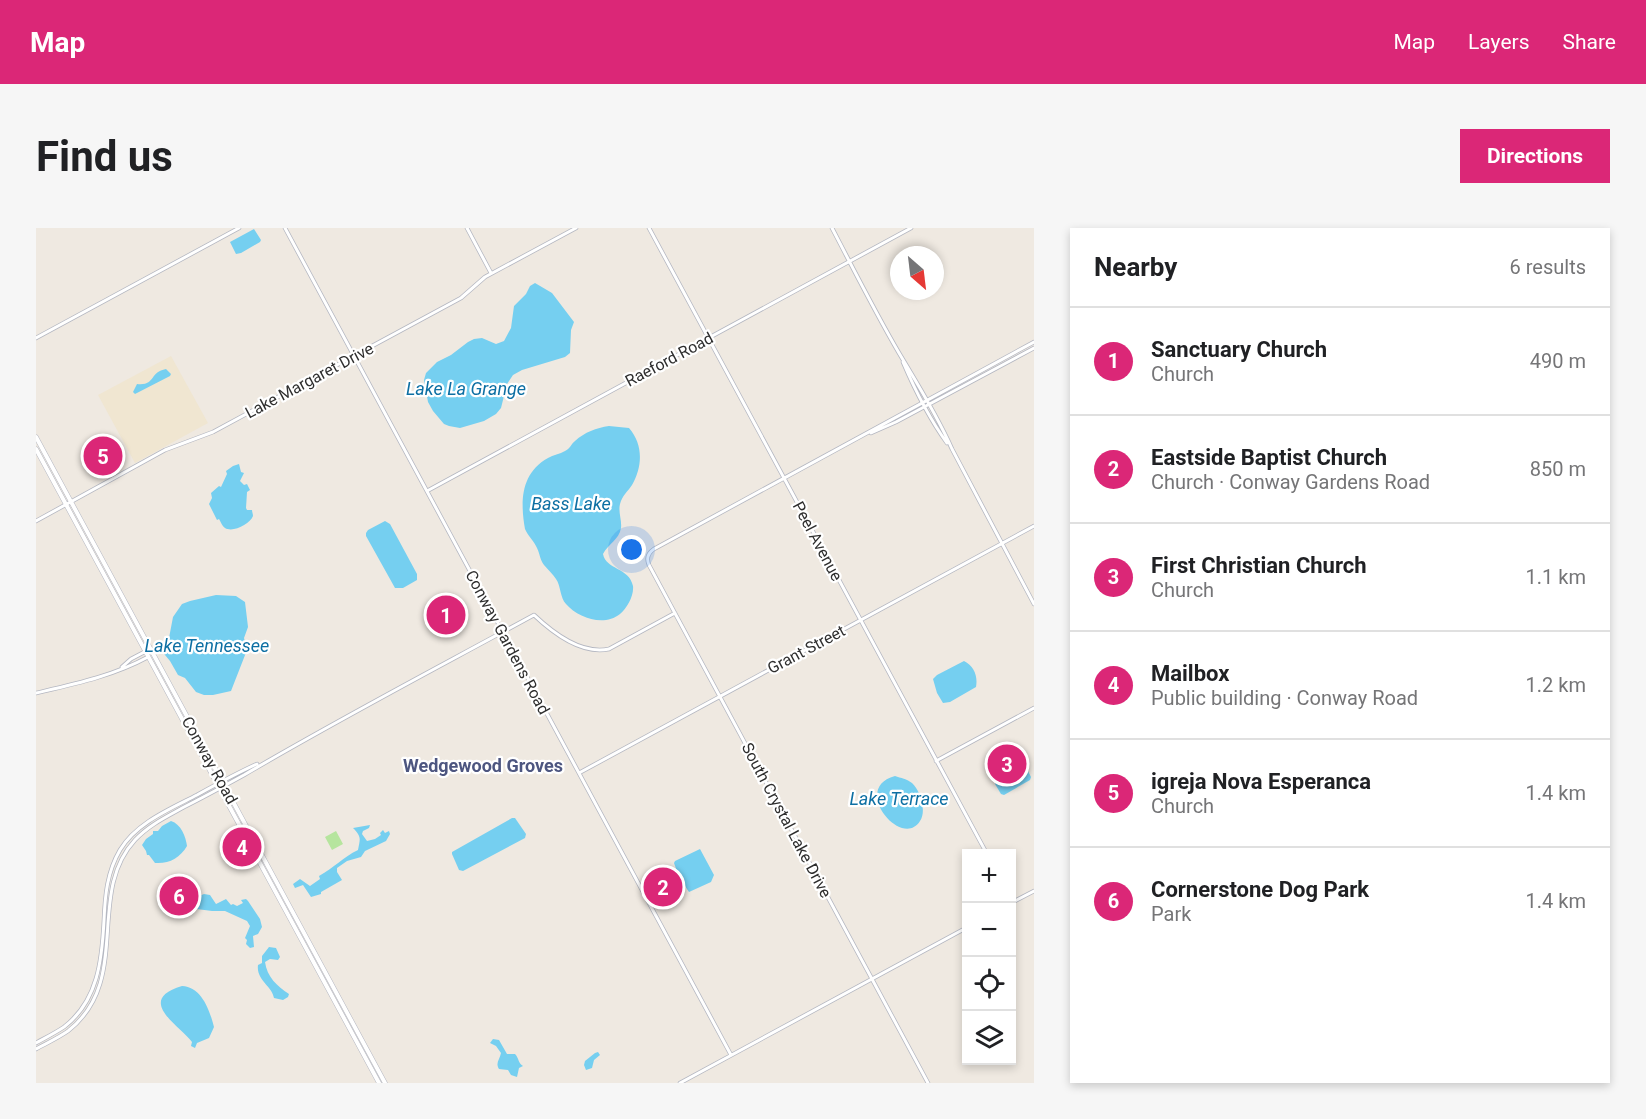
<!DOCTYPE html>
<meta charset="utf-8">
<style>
:root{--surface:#fff;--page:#f6f6f6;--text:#202124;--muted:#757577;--line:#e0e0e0;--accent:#db2777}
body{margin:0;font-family:Roboto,sans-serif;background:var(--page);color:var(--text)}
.controls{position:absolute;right:18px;bottom:18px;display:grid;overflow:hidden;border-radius:0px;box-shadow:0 3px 9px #0003}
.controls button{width:54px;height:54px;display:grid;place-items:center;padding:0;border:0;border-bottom:2px solid var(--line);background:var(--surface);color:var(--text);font:30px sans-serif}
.compass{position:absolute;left:854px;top:18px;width:54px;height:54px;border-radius:50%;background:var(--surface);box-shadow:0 3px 9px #0003;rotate:152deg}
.you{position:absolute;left:596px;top:322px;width:21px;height:21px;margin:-15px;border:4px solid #fff;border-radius:50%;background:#1a73e8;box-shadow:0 0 0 9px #1a73e833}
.badge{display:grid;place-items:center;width:39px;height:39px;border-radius:50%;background:var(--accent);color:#fff;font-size:20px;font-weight:700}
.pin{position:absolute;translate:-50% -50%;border:3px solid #fff;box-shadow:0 2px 6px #0006}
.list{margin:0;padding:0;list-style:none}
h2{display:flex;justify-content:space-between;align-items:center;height:78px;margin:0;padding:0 24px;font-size:26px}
h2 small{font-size:20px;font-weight:400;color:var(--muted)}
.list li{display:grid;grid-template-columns:39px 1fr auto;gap:18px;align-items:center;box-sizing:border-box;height:108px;padding:0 24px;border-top:2px solid var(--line)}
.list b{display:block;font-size:22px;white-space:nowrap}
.list p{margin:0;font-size:20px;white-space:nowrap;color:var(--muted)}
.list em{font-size:20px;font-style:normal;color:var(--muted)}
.icon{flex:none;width:33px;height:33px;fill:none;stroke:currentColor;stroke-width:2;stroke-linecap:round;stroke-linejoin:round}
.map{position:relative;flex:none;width:998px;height:855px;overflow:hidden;border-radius:0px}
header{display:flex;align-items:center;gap:36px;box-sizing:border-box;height:84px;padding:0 30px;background:var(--accent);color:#fff}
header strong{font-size:28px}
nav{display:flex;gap:33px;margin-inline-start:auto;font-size:21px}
.intro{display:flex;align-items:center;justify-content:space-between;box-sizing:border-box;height:144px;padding:0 36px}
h1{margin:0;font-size:42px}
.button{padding:15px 27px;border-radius:0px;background:var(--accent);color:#fff;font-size:21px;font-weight:700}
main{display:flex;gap:36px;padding:0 36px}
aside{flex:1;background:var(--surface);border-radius:0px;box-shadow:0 3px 9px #0003}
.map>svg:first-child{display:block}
.education{fill:#f0e6d1}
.green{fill:#b6e59e}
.water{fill:#75cff0}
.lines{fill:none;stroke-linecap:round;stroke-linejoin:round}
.tertiary-casing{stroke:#b4b7c1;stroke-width:4.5}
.secondary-casing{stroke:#b4b7c1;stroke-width:5}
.tertiary{stroke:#fff;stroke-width:3}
.secondary{stroke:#fff;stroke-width:4}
.labels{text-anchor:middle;stroke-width:4.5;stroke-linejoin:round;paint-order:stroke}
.street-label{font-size:16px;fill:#2e2e2e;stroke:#fff}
.water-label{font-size:18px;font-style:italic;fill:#0d6fa3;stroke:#fff}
.neighbourhood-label{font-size:18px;font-weight:bold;fill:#4d5680;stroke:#fff}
</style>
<header>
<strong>Map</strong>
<nav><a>Map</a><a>Layers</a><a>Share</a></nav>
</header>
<div class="intro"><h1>Find us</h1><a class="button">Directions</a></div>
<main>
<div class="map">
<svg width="998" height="855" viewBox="0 0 998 855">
<rect width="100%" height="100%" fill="#efe9e1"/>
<path class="education" d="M135 128 172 195 99 235 62 167Z"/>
<path class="green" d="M300 603 307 616 296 622 289 609Z"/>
<path class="water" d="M218 1 225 12 224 14 205 25 200 26 194 14Z
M499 55 516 65 538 94 535 102 534 125 529 129 486 142 477 147 471 156 465 180 460 186 448 193 424 200 413 198 408 196 397 183 392 174 388 152 390 145 401 134 415 127 432 114 438 111 446 110 460 116 468 113 475 100 478 78 490 66 494 58Z
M130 141 135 146 134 148 99 166 97 164 101 156C120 158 113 144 130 141Z
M573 198 593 200C607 216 607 238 596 257 592 263 586 268 584 276 582 284 586 292 585 300 583 312 572 316 567 326 570 342 593 339 597 358 598 368 591 380 584 386 568 399 542 390 530 376 524 370 525 358 520 351 517 346 512 342 508 337 504 332 504 326 501 320 498 313 492 308 489 301 484 273 485 245 512 230 517 227 524 226 529 223 534 221 535 216 539 213 549 204 560 200 573 198Z
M203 236 205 244 208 245 204 253 208 257 211 256 214 262 211 264 210 280 211 282H216C216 284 217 286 217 288 214 296 197 305 189 300 186 298 185 294 183 291L181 292 173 276 176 270 175 265 183 258 185 259 191 246 190 243 197 238Z
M349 293 354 296 381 346V352L367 360H359L330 308V305L332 302Z
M180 367 200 368 209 374 212 399 208 410 211 422 195 463 177 467H168L160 464 149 450 142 447 134 433 124 421 133 410 137 389 146 376 154 373Z
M928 433C938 438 942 448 940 459L914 474 907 475 901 465 897 451 901 447Z
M989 537 995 549 994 552 968 567 965 566 959 556 960 552Z
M859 548C865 550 871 551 876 555 884 562 891 583 884 593 866 622 814 560 859 548Z
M476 590H479L490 606 489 610 427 643 423 642 416 626V624Z
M135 593C145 596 150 609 151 618 144 630 133 636 119 635L113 627H111L110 623 106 617 110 611 117 606V603H122L126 598Z
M334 597 333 600 327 603 326 606 331 613 339 611 345 607 344 605 347 602 349 605 353 603 354 606 350 613 329 623 325 629 311 633 301 640V644L306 652 285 664V666L275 669 267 657 259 660 257 656 264 651 274 658 284 651 283 648C298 640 307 629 322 622 324 611 326 609 317 600Z
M664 621 678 647 675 654 653 664 643 649 638 635 639 633Z
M168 666 174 667 180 676 190 671 195 677 197 676 201 678 207 675 205 672 210 671 212 673 224 691 226 699 222 706 217 708 218 719 214 720 210 716 211 712 209 710 214 698 211 693 189 683H176L153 680 152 676 154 672Z
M233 719 240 720 244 729 242 732 234 731 229 734C231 749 241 758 253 766L252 769 247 772 238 770C236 758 220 752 222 737L226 735V728Z
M146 758C166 759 174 783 178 799L173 810 161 815 159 820 155 818 156 814C143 797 99 772 146 758Z
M457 811 463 812 471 826H479C483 830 482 835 487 838L483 840 481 849 475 847 472 842 463 841C459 835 464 831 465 825L460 818 454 815Z
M562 824 564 827 558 832 556 840 550 842 548 837 549 833 559 825Z"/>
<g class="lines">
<defs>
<path id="tertiary" d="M249 0 695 827
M431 0 455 45
M613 0 951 626
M796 0C818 42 839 84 863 125 882 157 901 187 916 221L998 376
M0 110 203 0
M867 134C879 162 893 190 911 215
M835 205 860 194 998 120
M391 263 875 0
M0 293 129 222 177 204 425 70 449 49 540 0
M86 439 95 431 114 421
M0 465C39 456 77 448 112 429
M900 533 998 480
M543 545 998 298
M975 675 998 663
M0 815C9 810 19 805 28 799 62 773 66 732 68 692 69 668 71 644 84 622 100 595 134 581 161 567 181 556 201 545 221 536
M0 821C11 815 22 810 32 803 97 752 49 666 99 612 113 597 130 589 148 579 168 569 188 558 208 547 303 491 401 440 498 387 517 405 545 427 573 421L639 385
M644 855 930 700
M892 855 613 337C610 330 612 325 618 321L998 114"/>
<path id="secondary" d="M0 209 349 855
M0 221 343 855"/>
</defs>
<use href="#tertiary" class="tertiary-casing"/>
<use href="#secondary" class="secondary-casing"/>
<use href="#tertiary" class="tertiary"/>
<use href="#secondary" class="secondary"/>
</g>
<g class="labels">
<g class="street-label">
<text transform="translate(633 131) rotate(-28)" y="6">Raeford Road</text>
<text transform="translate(273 152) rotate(-28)" y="6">Lake Margaret Drive</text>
<text transform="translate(782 313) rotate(62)" y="6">Peel Avenue</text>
<text transform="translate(472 414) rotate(62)" y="6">Conway Gardens Road</text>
<text transform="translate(770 421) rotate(-28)" y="6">Grant Street</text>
<text transform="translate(174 532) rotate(61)" y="6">Conway Road</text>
<text transform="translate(751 592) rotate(62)" y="6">South Crystal Lake Drive</text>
</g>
<g class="water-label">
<text x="430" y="167">Lake La Grange</text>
<text x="535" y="282">Bass Lake</text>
<text x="171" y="424">Lake Tennessee</text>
<text x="863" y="577">Lake Terrace</text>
</g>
<g class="neighbourhood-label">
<text x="447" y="544">Wedgewood Groves</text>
</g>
</g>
</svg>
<div class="controls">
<button>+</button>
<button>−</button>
<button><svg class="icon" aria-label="locate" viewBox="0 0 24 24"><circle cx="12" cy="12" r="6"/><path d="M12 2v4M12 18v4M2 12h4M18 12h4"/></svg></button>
<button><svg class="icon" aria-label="layers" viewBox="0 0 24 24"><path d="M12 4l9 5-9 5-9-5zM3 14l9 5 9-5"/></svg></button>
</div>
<svg class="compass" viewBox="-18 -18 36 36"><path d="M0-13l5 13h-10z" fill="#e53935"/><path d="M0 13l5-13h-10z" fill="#757577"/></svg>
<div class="you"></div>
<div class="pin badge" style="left:410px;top:387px">1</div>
<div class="pin badge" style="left:627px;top:659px">2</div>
<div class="pin badge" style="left:971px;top:536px">3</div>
<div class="pin badge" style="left:206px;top:619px">4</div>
<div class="pin badge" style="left:67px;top:228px">5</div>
<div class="pin badge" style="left:143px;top:668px">6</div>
</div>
<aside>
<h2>Nearby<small>6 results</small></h2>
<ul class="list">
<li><span class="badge">1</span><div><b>Sanctuary Church</b><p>Church</p></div><em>490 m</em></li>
<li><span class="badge">2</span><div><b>Eastside Baptist Church</b><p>Church · Conway Gardens Road</p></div><em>850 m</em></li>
<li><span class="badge">3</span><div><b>First Christian Church</b><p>Church</p></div><em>1.1 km</em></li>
<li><span class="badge">4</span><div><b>Mailbox</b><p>Public building · Conway Road</p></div><em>1.2 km</em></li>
<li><span class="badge">5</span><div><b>igreja Nova Esperanca</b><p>Church</p></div><em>1.4 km</em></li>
<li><span class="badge">6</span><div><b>Cornerstone Dog Park</b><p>Park</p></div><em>1.4 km</em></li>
</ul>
</aside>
</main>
